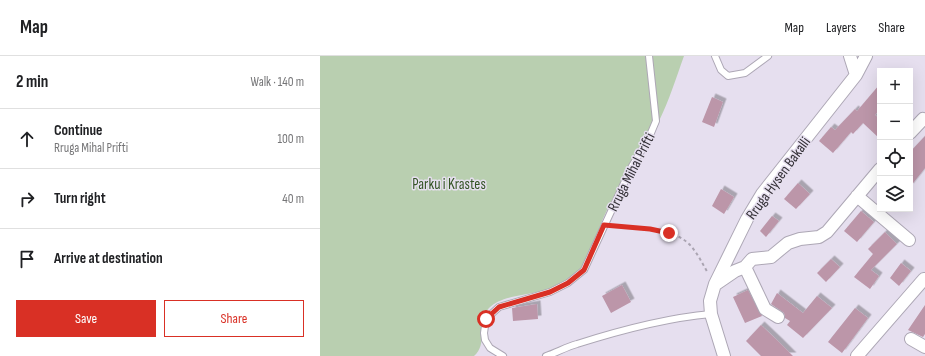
<!DOCTYPE html>
<meta charset="utf-8">
<style>
:root{--surface:#fff;--page:#f6f6f6;--text:#202124;--muted:#757577;--line:#e0e0e0;--accent:#d93025}
body{margin:0;font-family:"Sofia Sans Condensed",sans-serif;background:var(--page);color:var(--text)}
.controls{position:absolute;right:12px;top:12px;display:grid;overflow:hidden;border-radius:0px;box-shadow:0 4px 16px #0002}
.controls button{width:36px;height:36px;display:grid;place-items:center;padding:0;border:0;border-bottom:1px solid var(--line);background:var(--surface);color:var(--text);font:20px sans-serif}
.stop{position:absolute;width:12px;height:12px;margin:-9px;border:3px solid #d93025;border-radius:50%;background:#fff}
.stop.end{background:#d93025;border-color:#fff;box-shadow:0 1px 4px #0008}
.list{margin:0;padding:0;list-style:none}
h2{display:flex;justify-content:space-between;align-items:center;height:52px;margin:0;padding:0 16px;font-size:17px}
h2 small{font-size:13px;font-weight:400;color:var(--muted)}
.list li{display:grid;grid-template-columns:26px 1fr auto;gap:12px;align-items:center;box-sizing:border-box;height:60px;padding:0 16px;border-top:1px solid var(--line)}
.list b{display:block;font-size:15px;white-space:nowrap}
.list p{margin:0;font-size:13px;white-space:nowrap;color:var(--muted)}
.list em{font-size:13px;font-style:normal;color:var(--muted)}
.actions{display:flex;gap:8px;padding:12px 16px}
.actions a{flex:1;padding:9px 0;border:1px solid var(--accent);border-radius:0px;text-align:center;font-size:14px;color:var(--accent)}
.actions .main{background:var(--accent);color:#fff}
.icon{flex:none;width:22px;height:22px;fill:none;stroke:currentColor;stroke-width:2;stroke-linecap:round;stroke-linejoin:round}
.map{position:relative;flex:none;width:605px;height:300px;overflow:hidden}
header{display:flex;align-items:center;gap:24px;box-sizing:border-box;height:56px;padding:0 20px;background:var(--surface);border-bottom:1px solid var(--line)}
header strong{font-size:19px}
nav{display:flex;gap:22px;margin-inline-start:auto;font-size:14px}
main{display:flex}
aside{flex:1;background:var(--surface)}
.map>svg:first-child{display:block}
.green{fill:#b9cfb0}
.building{fill:#bc96a9;filter:url(#shadow)}
.lines{fill:none;stroke-linecap:round;stroke-linejoin:round}
.service-casing{stroke:#ada7b5;stroke-width:8}
.minor-casing{stroke:#ada7b5;stroke-width:14}
.path{stroke:#aaa4b1;stroke-width:2;stroke-dasharray:3 3;stroke-linecap:butt}
.service{stroke:#fff;stroke-width:6}
.minor{stroke:#fff;stroke-width:12}
.route{stroke:#d93025;stroke-width:5}
.labels{text-anchor:middle;stroke-width:3;stroke-linejoin:round;paint-order:stroke}
.street-label{font-size:15px;fill:#333036;stroke:#e6dfef}
.park-label{font-size:15px;fill:#345425;stroke:#e6dfef}
</style>
<header>
<strong>Map</strong>
<nav><a>Map</a><a>Layers</a><a>Share</a></nav>
</header>
<main>
<aside>
<h2>2 min<small>Walk · 140 m</small></h2>
<ul class="list">
<li><svg class="icon" aria-label="ahead" viewBox="0 0 24 24"><path d="M12 20V5M6 11l6-6 6 6"/></svg><div><b>Continue</b><p>Rruga Mihal Prifti</p></div><em>100 m</em></li>
<li><svg class="icon" aria-label="right" viewBox="0 0 24 24"><path d="M7 20v-9h11M14 6l5 5-5 5"/></svg><div><b>Turn right</b></div><em>40 m</em></li>
<li><svg class="icon" aria-label="arrive" viewBox="0 0 24 24"><path d="M6 21V4h12l-3 4 3 4H6"/></svg><div><b>Arrive at destination</b></div></li>
</ul>
<div class="actions"><a class="main">Save</a><a>Share</a></div>
</aside>
<div class="map">
<svg width="605" height="300" viewBox="0 0 605 300">
<defs>
<filter id="shadow"><feDropShadow dx="3.5" dy="-3.5" stdDeviation="0" flood-color="#0004"/></filter>
</defs>
<rect width="100%" height="100%" fill="#e6dfef"/>
<path class="green" d="M0 0H364C356 22 349 45 339 65 332 81 320 94 311 109 302 123 295 139 287 154 274 180 273 206 248 225 226 241 185 235 169 252 157 265 168 289 154 300H0Z"/>
<path class="building" d="M560 28V53L555 59 560 63V83L543 67 533 78 531 76 513 97 499 85 511 71 515 74 535 53 537 55Z
M392 41 403 46 394 71 382 66Z
M605 80V112L590 131V96Z
M478 127 490 138 476 153 464 143Z
M401 133 414 141 404 158 392 150Z
M541 155 554 166 537 186 524 175Z
M452 160 459 165 446 181 440 175Z
M565 176 577 188 551 214 559 220 550 233 534 221 553 198 548 193Z
M511 203 520 211 506 226 497 217Z
M581 207 591 215 579 230 570 222Z
M302 229 311 246 291 257 282 240Z
M428 234 442 260 425 267 413 241Z
M457 237 483 257 497 240 512 252 483 282 467 269 470 265 465 262 464 257 451 248Z
M217 248 218 263 193 265 192 252Z
M605 249V278L603 281 588 274Z
M535 252 548 262 522 297 508 286Z
M441 269 459 286 473 300H441L426 285Z"/>
<g class="lines">
<defs>
<path id="service" d="M395 0 401 14 408 20 425 17 448 0
M183 300 170 292 165 284 164 277 166 263 179 251 230 236 248 227 264 214 312 110 328 84 336 65 329 0
M226 300C236 297 246 291 257 288 301 274 345 262 391 258"/>
<path id="minor" d="M530 0 536 19
M590 77 603 63 605 64
M537 140 589 184
M425 211 445 253 458 261
M396 228 415 215 425 211 432 203 451 201 468 187 480 183 499 181 507 176 560 113
M591 283 605 291
M404 300 391 258 390 245 395 228 427 163 442 138 536 19 546 0
M537 300 604 223"/>
</defs>
<use href="#service" class="service-casing"/>
<use href="#minor" class="minor-casing"/>
<path class="path" d="M294 170C317 172 350 170 369 188 377 196 382 207 388 217"/>
<use href="#service" class="service"/>
<use href="#minor" class="minor"/>
</g>
<g class="lines">
<path class="route" d="M166 263 179 251 230 236 248 227 264 214 284 169 330 173 349 177"/>
</g>
<g class="labels">
<g class="street-label">
<text transform="translate(311 116) rotate(-63)" y="5">Rruga Mihal Prifti</text>
<text transform="translate(458 122) rotate(-54)" y="5">Rruga Hysen Bakalli</text>
</g>
<g class="park-label">
<text x="129" y="133">Parku i Krastes</text>
</g>
</g>
</svg>
<div class="controls">
<button>+</button>
<button>−</button>
<button><svg class="icon" aria-label="locate" viewBox="0 0 24 24"><circle cx="12" cy="12" r="6"/><path d="M12 2v4M12 18v4M2 12h4M18 12h4"/></svg></button>
<button><svg class="icon" aria-label="layers" viewBox="0 0 24 24"><path d="M12 4l9 5-9 5-9-5zM3 14l9 5 9-5"/></svg></button>
</div>
<div class="stop" style="left:166px;top:263px"></div>
<div class="stop end" style="left:349px;top:177px"></div>
</div>
</main>
